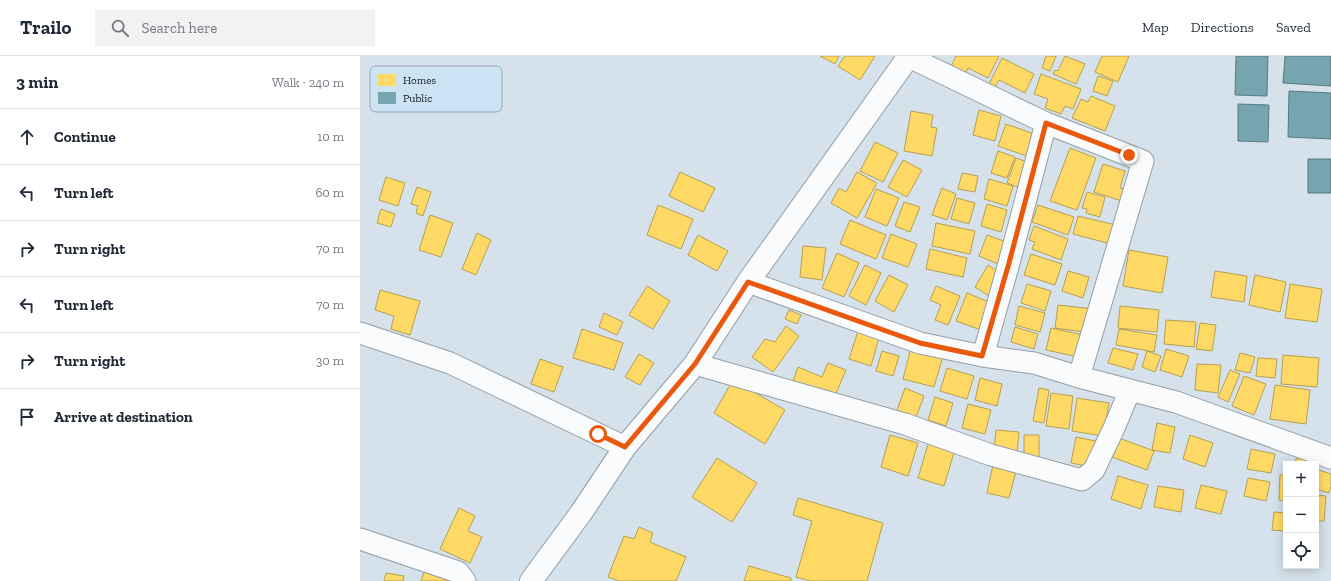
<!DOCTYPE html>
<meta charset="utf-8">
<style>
:root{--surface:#fff;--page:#f2f2f3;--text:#1f2937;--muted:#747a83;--line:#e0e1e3}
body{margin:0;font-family:"Zilla Slab",serif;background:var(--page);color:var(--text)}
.controls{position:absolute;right:12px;bottom:12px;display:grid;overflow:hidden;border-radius:0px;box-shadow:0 2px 10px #0003}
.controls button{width:36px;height:36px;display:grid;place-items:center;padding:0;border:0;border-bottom:1px solid var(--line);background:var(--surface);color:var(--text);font:20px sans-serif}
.stop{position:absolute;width:12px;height:12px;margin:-9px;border:3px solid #ea580c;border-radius:50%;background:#fff}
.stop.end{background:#ea580c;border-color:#fff;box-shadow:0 1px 4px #0008}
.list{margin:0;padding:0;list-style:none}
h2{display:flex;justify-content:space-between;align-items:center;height:52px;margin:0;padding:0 16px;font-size:17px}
h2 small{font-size:13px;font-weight:400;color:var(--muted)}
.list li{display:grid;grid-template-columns:26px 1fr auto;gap:12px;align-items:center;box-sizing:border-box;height:56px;padding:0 16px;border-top:1px solid var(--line)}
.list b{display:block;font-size:15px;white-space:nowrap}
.list em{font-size:13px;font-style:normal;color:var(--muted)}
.icon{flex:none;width:22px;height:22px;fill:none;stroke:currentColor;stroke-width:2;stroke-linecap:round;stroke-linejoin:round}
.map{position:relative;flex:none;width:971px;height:525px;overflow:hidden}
header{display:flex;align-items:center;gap:24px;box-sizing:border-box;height:56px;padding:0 20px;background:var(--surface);border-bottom:1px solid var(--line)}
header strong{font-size:19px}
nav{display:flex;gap:22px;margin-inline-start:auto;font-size:14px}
.search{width:280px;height:36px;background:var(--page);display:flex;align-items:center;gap:10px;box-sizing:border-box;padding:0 14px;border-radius:0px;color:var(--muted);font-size:15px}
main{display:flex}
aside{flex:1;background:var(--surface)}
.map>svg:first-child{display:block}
.homes{fill:#ffd966;stroke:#b79f50}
.public{fill:#76a5af;stroke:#577b84}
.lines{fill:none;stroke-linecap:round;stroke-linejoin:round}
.street-casing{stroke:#949ea5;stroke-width:23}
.secondary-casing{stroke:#949ea5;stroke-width:24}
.street{stroke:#f9fbfc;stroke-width:21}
.secondary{stroke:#f9fbfc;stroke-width:22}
.route{stroke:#ea580c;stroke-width:5}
.key{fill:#cce3f4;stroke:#94a6b4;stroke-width:1}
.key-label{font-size:11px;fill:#10181e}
</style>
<header>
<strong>Trailo</strong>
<div class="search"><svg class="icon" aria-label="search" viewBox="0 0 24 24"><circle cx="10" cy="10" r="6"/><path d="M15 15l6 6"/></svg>Search here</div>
<nav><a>Map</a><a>Directions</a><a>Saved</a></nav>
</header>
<main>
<aside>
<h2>3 min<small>Walk · 240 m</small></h2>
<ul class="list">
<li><svg class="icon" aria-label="ahead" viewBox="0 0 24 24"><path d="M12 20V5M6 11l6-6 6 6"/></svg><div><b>Continue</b></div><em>10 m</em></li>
<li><svg class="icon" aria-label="left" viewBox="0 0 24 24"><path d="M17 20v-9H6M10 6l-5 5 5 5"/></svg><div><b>Turn left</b></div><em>60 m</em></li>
<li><svg class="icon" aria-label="right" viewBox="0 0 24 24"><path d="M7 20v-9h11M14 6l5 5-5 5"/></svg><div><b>Turn right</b></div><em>70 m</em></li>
<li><svg class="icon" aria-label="left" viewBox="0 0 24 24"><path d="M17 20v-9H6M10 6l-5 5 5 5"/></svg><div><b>Turn left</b></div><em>70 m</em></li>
<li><svg class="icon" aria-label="right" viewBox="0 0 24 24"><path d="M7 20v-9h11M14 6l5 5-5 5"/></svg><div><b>Turn right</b></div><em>30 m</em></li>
<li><svg class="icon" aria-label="arrive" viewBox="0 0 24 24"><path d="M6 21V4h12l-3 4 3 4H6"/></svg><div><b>Arrive at destination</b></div></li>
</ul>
</aside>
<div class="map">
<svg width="971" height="525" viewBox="0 0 971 525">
<rect width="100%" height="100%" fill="#d5e2eb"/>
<path class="homes" d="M460 0H479L475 8Z
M485 0H515L500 24 478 10Z
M596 0H639L628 22 608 12 604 20 590 13Z
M686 0H696L690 15 682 12Z
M705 0 725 8 716 28 693 18 695 14 698 15Z
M742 0H769L758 26 735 16Z
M642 2 674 18 665 37 639 24 634 33 628 30Z
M681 18 721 33 713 53 705 50 701 58 685 52 688 43 674 38Z
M738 20 753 25 747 40 733 35Z
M731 40 755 50 745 75 712 62 721 43 728 46Z
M619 54 641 60 635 85 613 79Z
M551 55 573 59 571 71 577 72 572 100 544 95Z
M646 68 680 80 672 102 638 90Z
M515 86 538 97 523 126 500 115Z
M710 92 736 102 717 154 690 145Z
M638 95 655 101 647 122 631 117Z
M656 102 670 107 661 132 647 127Z
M543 104 562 114 547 141 528 131Z
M743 108 765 115 760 132 769 135 765 146 734 136Z
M320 116 355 132 343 156 309 140Z
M497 116 517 127 497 162 471 147 479 132 486 136Z
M602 117 618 120 615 136 598 133Z
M26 121 45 127 38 150 19 144Z
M629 123 653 130 647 150 624 143Z
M57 131 71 136 63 160 56 157 58 150 51 148Z
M582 132 596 138 587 164 572 159Z
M516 133 539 142 527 170 505 161Z
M727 136 745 141 740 161 726 157 727 153 722 152Z
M597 142 615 147 609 168 591 163Z
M544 146 560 151 550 176 535 170Z
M627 148 647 154 641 176 621 170Z
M298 149 333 163 321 193 287 179Z
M678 149 714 161 708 179 672 166Z
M21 153 35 158 31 171 17 167Z
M70 159 93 167 81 201 59 194Z
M718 160 756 169 751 188 713 178Z
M490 164 526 179 516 203 480 188Z
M576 167 615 175 610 198 572 190Z
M674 170 708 183 701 204 672 193 675 186 669 184Z
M117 177 131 184 116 219 102 213Z
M531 178 557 188 548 211 522 202Z
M338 179 368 195 357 215 328 199Z
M627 179 647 186 638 208 619 200Z
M443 190 466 192 462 224 440 221Z
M570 193 607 202 603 221 566 213Z
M769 194 808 201 802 237 763 230Z
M477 197 499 207 484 241 462 232Z
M671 198 702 208 695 229 664 219Z
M505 209 521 217 506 249 489 240Z
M628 209 642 218 629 240 615 231Z
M708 215 729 221 723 242 702 235Z
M855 215 887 220 884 246 851 241Z
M529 219 548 229 534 256 515 245Z
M895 219 926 226 920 256 889 249Z
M667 228 691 235 685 255 661 247Z
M930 228 962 233 957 266 925 262Z
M287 230 310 245 293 273 269 259Z
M576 230 600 240 588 269 575 264 581 249 570 244Z
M20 234 60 245 50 279 31 273 34 260 15 254Z
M607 237 631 247 621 274 596 265Z
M698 249 734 253 731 277 695 272Z
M659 250 685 257 680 276 655 269Z
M760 250 799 254 797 276 758 272Z
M429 254 441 259 437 268 425 263Z
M244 257 263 266 257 279 239 271Z
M806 264 836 266 834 291 804 288Z
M840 267 856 269 852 295 836 293Z
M426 270 439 280 413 316 392 301 405 283 415 286Z
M655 271 678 278 674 293 651 286Z
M691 272 728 280 723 302 686 294Z
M222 273 263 287 254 314 213 302Z
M759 273 797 279 794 296 756 289Z
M498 275 519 282 511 310 489 303Z
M551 291 583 300 574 331 543 323Z
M753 292 778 298 773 314 748 307Z
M806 293 829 300 822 321 800 314Z
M522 295 539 300 533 320 516 315Z
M787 295 801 300 795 316 782 311Z
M880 297 895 301 890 317 875 314Z
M279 298 294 307 280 329 265 321Z
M923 299 959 302 957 331 921 328Z
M898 302 917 303 915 322 896 320Z
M180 303 203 311 194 336 171 328Z
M468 307 486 314 474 342 433 325 438 311 462 321Z
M837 308 861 309 858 337 835 334Z
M587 312 614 320 607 343 580 335Z
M870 314 880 318 868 346 858 341Z
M884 320 906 328 894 359 872 350Z
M620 322 642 328 637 350 615 344Z
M373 324 425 354 405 388 354 357Z
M915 329 950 334 946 368 910 363Z
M545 332 564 340 555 364 536 357Z
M679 332 689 334 684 367 673 365Z
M691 337 713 340 709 373 686 370Z
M575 341 593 347 586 370 568 364Z
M717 342 749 347 743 380 712 375Z
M608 348 631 354 625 378 602 372Z
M797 367 815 371 810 397 792 394Z
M636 374 659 376 657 396 634 394Z
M530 379 558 387 548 420 521 411Z
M664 379H679V404H664Z
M830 379 853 387 845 411 823 403Z
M716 381 736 385 731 411 711 407Z
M759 382 794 395 787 414 752 401Z
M569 385 595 393 584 430 558 422Z
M891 393 915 398 911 417 887 413Z
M357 402 397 427 372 466 332 441Z
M936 402 949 403V408H936Z
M633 409 656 415 649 442 627 437Z
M956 413 971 418V430L969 437 956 433Z
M920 419H926V445L919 444Z
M758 420 788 429 781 453 751 443Z
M888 422 910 426 906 445 884 440Z
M841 429 867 435 861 458 835 452Z
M798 430 824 434 821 456 794 451Z
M956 439 966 440 964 465H956Z
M438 442 523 467 507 525H450L436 521 452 465 433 459Z
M99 452 115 460 108 475 122 481 110 507 80 493Z
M914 456 926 457 925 475 912 474Z
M279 471 293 477 290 486 326 501 316 525H259L248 521 264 480 274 483Z
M389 510 431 522V525H384Z
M64 516 90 525H61Z
M26 517 44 520 43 525H24Z"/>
<path class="public" d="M876 0H908L907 40 875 39Z
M925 0H971V30L923 27Z
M929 35 971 37V83L928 81Z
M878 48 909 49 908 86 878 85Z
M948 103H971V137H948Z"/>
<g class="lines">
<defs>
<path id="street" d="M549 1 686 67 783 105 719 321
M388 226 560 287 623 300 674 307 719 321 816 346 971 402
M0 277 90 307 265 391
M623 300 649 207 686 67
M335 308 545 368 631 399 722 424 734 414 754 372 770 334
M0 483 98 516 105 525"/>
<path id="secondary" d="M171 525 221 457 265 391 335 308 388 226 549 0"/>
</defs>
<use href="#street" class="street-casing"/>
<use href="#secondary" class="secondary-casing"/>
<use href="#street" class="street"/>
<use href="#secondary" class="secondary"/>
</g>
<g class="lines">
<path class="route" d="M238 378 265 391 335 308 388 226 560 287 622 300 649 207 686 67 769 99"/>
</g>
<rect x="10" y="10" width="132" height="46" rx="6" class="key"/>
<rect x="18" y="18" width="18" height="12" fill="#ffd966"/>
<rect x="18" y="36" width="18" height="12" fill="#76a5af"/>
<g class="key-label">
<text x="43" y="28">Homes</text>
<text x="43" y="46">Public</text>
</g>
</svg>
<div class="controls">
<button>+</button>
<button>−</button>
<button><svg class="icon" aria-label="locate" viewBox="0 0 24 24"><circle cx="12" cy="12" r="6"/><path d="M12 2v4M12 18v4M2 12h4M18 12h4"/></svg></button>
</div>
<div class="stop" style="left:238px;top:378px"></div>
<div class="stop end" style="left:769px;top:99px"></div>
</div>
</main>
